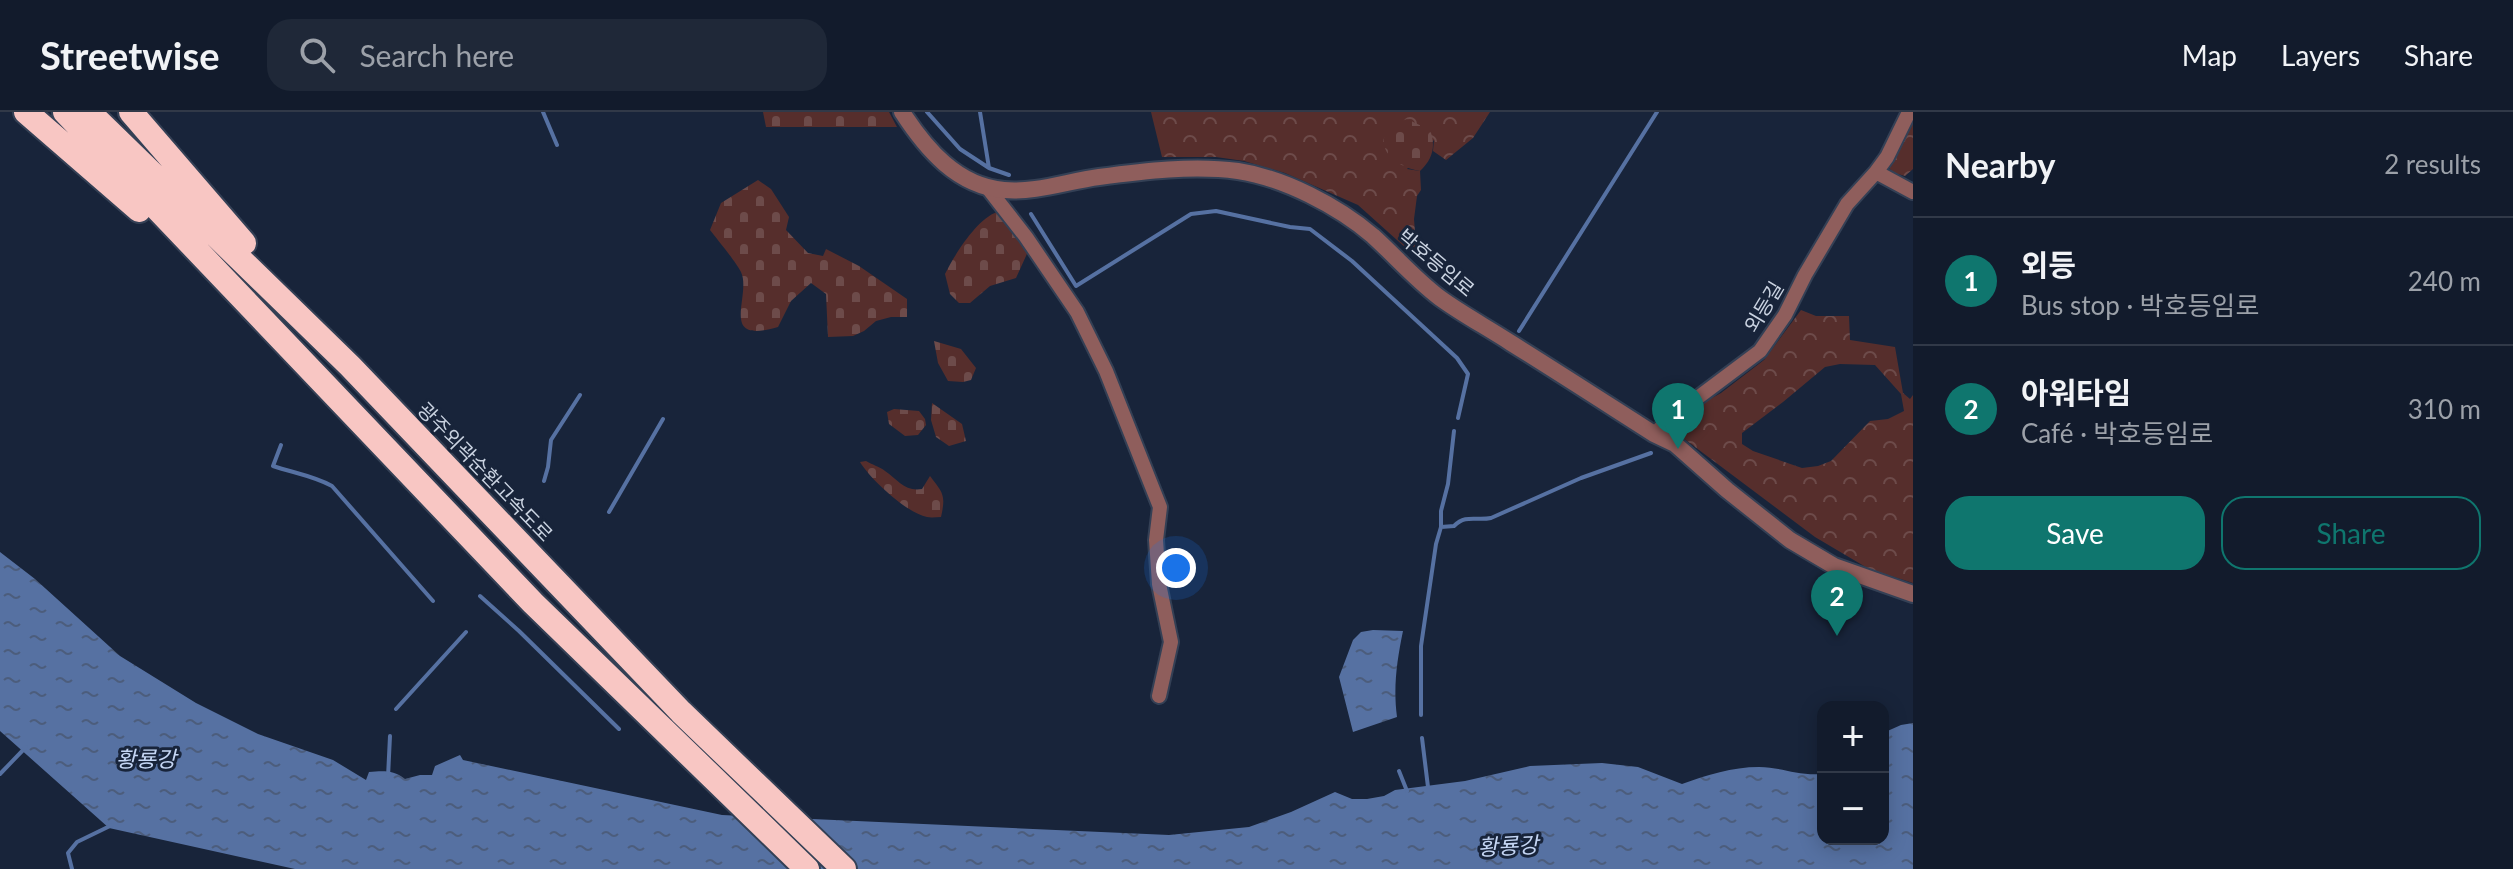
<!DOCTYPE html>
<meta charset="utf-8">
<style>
:root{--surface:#121b2c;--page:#1f2838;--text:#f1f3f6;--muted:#9ca1a9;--line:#313948;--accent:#0f766e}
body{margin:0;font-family:Lato,"Noto Sans KR",sans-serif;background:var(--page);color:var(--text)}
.controls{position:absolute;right:24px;bottom:24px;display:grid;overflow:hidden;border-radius:16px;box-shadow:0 4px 20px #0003}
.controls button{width:72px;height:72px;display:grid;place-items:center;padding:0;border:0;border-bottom:2px solid var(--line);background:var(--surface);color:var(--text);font:40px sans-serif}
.you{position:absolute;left:1176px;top:456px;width:28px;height:28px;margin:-20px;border:6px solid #fff;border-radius:50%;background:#1a73e8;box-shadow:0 0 0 12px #1a73e833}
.badge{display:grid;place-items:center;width:52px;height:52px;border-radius:50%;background:var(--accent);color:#fff;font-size:26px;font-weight:700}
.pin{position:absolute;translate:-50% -66px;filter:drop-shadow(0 2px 4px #0008)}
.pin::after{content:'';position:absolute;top:42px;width:28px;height:24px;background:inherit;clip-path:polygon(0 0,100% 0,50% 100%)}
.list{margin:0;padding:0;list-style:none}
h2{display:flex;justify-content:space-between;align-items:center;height:104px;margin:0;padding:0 32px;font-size:34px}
h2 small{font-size:26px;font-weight:400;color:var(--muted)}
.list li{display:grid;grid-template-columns:52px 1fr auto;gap:24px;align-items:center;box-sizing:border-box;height:128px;padding:0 32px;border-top:2px solid var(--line)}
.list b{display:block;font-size:30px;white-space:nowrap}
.list p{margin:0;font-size:26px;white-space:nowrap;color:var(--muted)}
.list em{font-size:26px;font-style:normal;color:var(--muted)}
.actions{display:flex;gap:16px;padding:24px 32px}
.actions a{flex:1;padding:18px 0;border:2px solid var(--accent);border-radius:24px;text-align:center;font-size:28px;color:var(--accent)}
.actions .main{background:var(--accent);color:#fff}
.icon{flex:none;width:44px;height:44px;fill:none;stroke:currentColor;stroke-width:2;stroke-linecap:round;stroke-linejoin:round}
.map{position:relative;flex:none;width:1913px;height:757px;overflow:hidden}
header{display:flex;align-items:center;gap:48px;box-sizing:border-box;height:112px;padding:0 40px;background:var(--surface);border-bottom:2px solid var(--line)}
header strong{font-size:38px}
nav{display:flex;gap:44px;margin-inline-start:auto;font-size:28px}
.search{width:560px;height:72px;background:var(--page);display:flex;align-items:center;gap:20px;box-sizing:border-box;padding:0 28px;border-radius:24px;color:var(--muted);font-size:30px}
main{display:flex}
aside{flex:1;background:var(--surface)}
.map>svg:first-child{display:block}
.forest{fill:url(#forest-crowns);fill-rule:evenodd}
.cemetery{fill:url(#cemetery-stones)}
.water{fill:url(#water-ripples)}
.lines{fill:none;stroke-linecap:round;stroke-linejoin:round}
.stream{stroke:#5671a2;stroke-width:4}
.minor-casing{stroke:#344055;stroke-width:18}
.tertiary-casing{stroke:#344055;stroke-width:20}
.motorway-casing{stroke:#344055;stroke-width:28}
.minor{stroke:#8f5e5c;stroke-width:14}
.tertiary{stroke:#8f5e5c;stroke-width:16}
.motorway{stroke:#f8c6c3;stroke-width:24}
.labels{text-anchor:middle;stroke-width:6;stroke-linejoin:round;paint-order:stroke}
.street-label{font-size:20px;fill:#cad3e1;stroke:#18243a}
.water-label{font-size:22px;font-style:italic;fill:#c5d6f4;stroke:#18243a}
</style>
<header>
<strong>Streetwise</strong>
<div class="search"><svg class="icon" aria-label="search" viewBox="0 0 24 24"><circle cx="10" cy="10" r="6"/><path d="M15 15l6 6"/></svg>Search here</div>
<nav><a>Map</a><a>Layers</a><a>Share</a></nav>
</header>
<main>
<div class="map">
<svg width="1913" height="757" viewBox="0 0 1913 757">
<defs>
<pattern id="forest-crowns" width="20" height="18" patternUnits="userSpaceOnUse" patternTransform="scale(2)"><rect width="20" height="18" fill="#562e2c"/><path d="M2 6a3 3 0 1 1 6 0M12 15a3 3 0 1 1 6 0" fill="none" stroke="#6d4b4a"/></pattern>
<pattern id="cemetery-stones" width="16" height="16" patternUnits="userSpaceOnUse" patternTransform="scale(2)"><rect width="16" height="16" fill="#562e2c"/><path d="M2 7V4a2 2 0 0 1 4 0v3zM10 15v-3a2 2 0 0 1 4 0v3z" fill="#6d4b4a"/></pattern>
<pattern id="water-ripples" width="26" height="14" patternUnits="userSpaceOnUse" patternTransform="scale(2)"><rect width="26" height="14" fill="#5671a2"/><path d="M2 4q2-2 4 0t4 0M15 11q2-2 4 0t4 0" fill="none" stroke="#4c5d7c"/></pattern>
</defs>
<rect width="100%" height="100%" fill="#18243a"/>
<path class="forest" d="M1151 0H1490L1473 26 1446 48 1433 39 1434 28 1407 57 1420 59 1421 78 1417 84 1414 107 1417 146 1358 93 1285 61 1244 49 1216 45H1162Z
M1913 6V57L1905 64 1891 60 1888 50Z
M1801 198 1816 204H1849L1850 228 1895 235 1903 281 1910 287 1913 283V471L1869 457 1815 425 1671 317 1692 297 1721 281 1764 248ZM1840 252 1875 253 1901 282 1904 299 1888 307 1870 309 1831 349 1818 354 1802 356 1753 339 1742 332V321L1783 290 1825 255Z"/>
<path class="cemetery" d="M763 0H889L897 15H766Z
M1407 7 1430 18C1436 34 1433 47 1420 59 1386 54 1365 21 1407 7Z
M758 68 771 77 789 105 786 118 808 141 823 144 826 137 859 154 907 187V205H891L876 209 864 219 853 224 828 225 826 182 811 171 791 189 778 215C717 233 752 184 741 160 736 150 717 127 710 118L721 91Z
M997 100 1009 109 1031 133 1016 166 990 174 970 191H959L950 182 945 162C955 142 977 107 997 100Z
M934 229 961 237 976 256 971 268 963 270 948 269 938 251Z
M932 291 962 312 966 329 949 334 936 325 931 308Z
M894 297 919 299 925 307 926 313 918 323 905 324 889 312 887 300Z
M866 349C872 353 879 354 885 359 898 368 905 380 922 377L930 364C943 381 946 383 941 405 936 405 932 406 927 405 907 401 871 368 860 350Z"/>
<path class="water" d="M0 440 35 467 120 544 196 591 258 622 333 648 366 668 369 660C384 659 393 658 405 667L420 663H432L435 654 460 643 463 648 722 703 1169 723 1249 715 1291 700 1335 680 1352 687H1367L1384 684 1395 678 1465 669 1530 654 1602 651 1638 655 1682 672C1707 663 1732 655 1759 655 1781 655 1797 664 1823 662V727H1883V621L1901 613 1913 611V757H295L109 716 0 619Z
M1373 518 1403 519C1397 548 1393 575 1397 605L1353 620 1339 565 1353 528 1361 520Z"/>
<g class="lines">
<path class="stream" d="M543 0 557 33
M927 0 960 37 989 56
M980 0 989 56 1009 63
M1031 102 1076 174 1191 102 1216 99 1290 115 1310 117 1352 149 1457 246 1468 262 1458 306
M1519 219 1657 0
M281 333 273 354C294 361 314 364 332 374L433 489
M544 369 548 355 551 328 580 283
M609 400 663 307
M1441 415 1454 414C1466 402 1476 409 1491 406L1581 366 1651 341
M480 484 519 519 619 617
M396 597 466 520
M1421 603V534L1436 432 1441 415V399L1448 372 1454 319
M1422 626 1428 675
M1399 659 1407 679
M0 662 26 635
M388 665 390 624
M72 757 68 741 77 730 112 713"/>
<defs>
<path id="minor" d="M1876 60 1887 45 1909 0
M987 75 1026 125 1077 200 1106 259 1160 395 1156 428 1159 472 1171 530 1159 584
M1654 322 1676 302 1760 239 1785 203 1805 163 1847 92 1876 60 1913 80"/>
<path id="tertiary" d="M902 0C926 37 957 74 1004 78 1036 81 1068 69 1099 65 1144 59 1193 53 1238 59 1284 66 1338 94 1373 124 1395 144 1416 168 1440 186 1462 202 1488 216 1511 231 1559 261 1607 292 1654 322L1675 332 1727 378 1790 428 1834 454 1913 482"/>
<path id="motorway" d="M26 0 139 98
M65 0 533 491 807 757
M89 0 350 254 681 600 844 757
M131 0 244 131"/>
</defs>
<use href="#minor" class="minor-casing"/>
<use href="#tertiary" class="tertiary-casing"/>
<use href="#motorway" class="motorway-casing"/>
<use href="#minor" class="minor"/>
<use href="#tertiary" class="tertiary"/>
<use href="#motorway" class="motorway"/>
</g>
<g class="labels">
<g class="street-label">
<text transform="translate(1436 151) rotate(40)" y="7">박호등임로</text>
<text transform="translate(1764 195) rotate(-59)" y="7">외등길</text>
<text transform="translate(485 360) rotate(46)" y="7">광주외곽순환고속도로</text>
</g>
<g class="water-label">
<text x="146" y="655">황룡강</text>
<text transform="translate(1508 734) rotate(-3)" y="8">황룡강</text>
</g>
</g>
</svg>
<div class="controls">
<button>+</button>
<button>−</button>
</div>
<div class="you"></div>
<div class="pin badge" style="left:1678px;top:337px">1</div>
<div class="pin badge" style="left:1837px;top:524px">2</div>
</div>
<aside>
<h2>Nearby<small>2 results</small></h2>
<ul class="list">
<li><span class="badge">1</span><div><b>외등</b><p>Bus stop · 박호등임로</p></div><em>240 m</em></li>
<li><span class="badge">2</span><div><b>아워타임</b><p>Café · 박호등임로</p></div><em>310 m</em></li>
</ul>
<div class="actions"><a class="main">Save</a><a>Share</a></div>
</aside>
</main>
